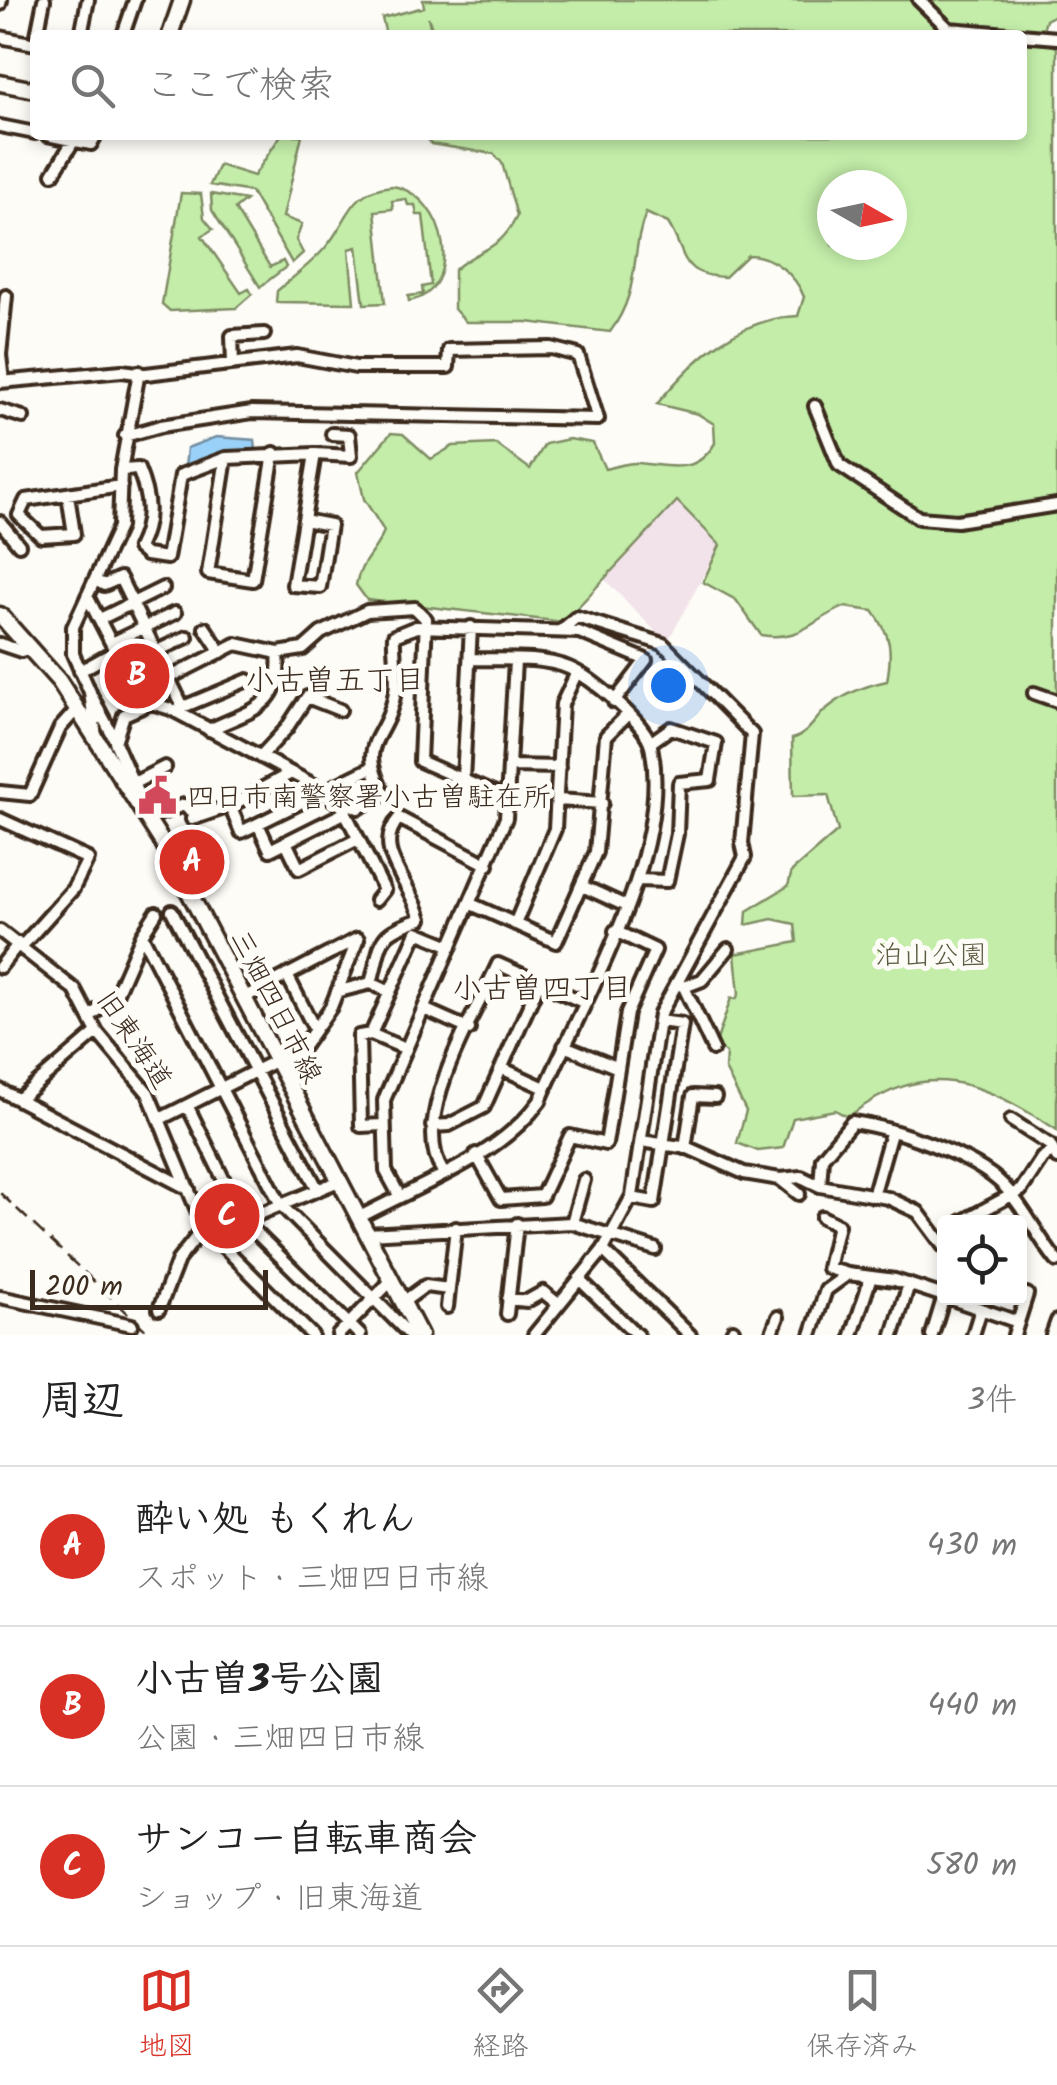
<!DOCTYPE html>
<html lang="ja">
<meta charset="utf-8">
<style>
:root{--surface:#fff;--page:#f6f6f6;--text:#222;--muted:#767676;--line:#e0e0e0;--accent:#d93025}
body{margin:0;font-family:Kalam,"Klee One",sans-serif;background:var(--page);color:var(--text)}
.controls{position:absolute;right:30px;bottom:30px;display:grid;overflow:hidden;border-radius:10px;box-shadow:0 5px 15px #0003}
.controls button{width:90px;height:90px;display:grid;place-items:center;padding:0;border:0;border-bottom:2px solid var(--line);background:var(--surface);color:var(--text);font:50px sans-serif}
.compass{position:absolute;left:817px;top:170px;width:90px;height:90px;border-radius:50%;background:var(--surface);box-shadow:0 5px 15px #0003;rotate:99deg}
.scale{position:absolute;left:30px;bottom:25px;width:238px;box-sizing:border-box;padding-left:10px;border:5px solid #3b2a1e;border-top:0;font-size:28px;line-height:35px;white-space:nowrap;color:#3b2a1e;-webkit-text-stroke:8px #fdfcf7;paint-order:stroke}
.you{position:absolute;left:668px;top:685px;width:35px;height:35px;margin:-25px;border:8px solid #fff;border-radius:50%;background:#1a73e8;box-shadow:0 0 0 15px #1a73e833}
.badge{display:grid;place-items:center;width:65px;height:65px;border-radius:50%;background:var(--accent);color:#fff;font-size:32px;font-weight:700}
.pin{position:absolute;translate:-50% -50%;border:5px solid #fff;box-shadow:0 2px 10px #0006}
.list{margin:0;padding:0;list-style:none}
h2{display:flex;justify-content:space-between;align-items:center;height:130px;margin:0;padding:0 40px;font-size:42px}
h2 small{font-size:32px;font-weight:400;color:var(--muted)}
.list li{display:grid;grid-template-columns:65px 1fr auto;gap:30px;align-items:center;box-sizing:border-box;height:160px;padding:0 40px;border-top:2px solid var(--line)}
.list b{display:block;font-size:38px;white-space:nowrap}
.list p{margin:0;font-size:32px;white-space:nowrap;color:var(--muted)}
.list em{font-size:32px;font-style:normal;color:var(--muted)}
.icon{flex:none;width:55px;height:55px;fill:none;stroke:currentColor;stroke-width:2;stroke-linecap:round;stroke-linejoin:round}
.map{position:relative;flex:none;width:1057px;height:1335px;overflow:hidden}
.search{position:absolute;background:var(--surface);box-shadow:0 5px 15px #0003;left:30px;right:30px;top:30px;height:110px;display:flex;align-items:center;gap:25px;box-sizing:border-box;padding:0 35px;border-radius:10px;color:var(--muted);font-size:38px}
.sheet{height:610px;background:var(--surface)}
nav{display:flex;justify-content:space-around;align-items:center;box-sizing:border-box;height:140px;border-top:2px solid var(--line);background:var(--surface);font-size:28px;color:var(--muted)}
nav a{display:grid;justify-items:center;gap:5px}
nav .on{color:var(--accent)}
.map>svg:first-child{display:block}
.built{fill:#f2e3ea}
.green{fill:#c3eda9;stroke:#7f8c64;stroke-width:2.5;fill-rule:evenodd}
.water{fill:#99d1f8;stroke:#738ea1;stroke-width:2.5}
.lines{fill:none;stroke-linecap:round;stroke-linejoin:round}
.street-casing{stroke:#3b2a1e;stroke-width:18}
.secondary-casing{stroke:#3b2a1e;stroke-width:21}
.street{stroke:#fdfcf7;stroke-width:10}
.secondary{stroke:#fdfcf7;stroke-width:14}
.rail{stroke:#3b2a1e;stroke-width:2.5;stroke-dasharray:15 8;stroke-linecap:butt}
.labels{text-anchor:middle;stroke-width:10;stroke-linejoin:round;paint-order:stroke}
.poi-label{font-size:28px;fill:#3b2a1e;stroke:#fdfcf7;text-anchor:start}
.park-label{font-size:28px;fill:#5d5b41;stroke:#fdfcf7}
.street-label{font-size:28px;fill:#3b2a1e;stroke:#fdfcf7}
.neighbourhood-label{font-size:30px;fill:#3b2a1e;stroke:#fdfcf7}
</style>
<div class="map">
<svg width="1057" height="1335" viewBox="0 0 1057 1335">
<rect width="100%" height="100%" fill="#fdfcf7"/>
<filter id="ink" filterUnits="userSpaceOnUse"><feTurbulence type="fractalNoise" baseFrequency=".01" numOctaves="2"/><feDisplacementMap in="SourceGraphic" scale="20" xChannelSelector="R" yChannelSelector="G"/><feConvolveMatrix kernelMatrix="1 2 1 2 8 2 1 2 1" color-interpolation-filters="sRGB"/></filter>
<g filter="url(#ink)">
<path class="built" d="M677 501 720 545 667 643 604 579Z"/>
<path class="green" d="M423 0H1057V14L1046 20 1040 41 1057 47V1130C980 1081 927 1056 848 1117L835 1110 793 1118 783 1148 758 1151 737 1143 746 1111 725 1069 726 1054 716 1043 731 998 736 999 739 994 735 954 797 942 795 924 772 919 746 925 747 911 788 886 792 871 838 831 828 795 793 796 792 739C806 735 812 724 822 713 841 695 863 686 887 681 892 653 892 635 873 611L844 607C812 620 800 642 761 635L736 600 703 582 720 545 677 501 564 622 367 600 356 585C360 561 376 552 384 531L364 499 358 472 391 433 403 434 431 459 453 446 496 444 530 469 545 444 569 439 593 443 605 469C615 467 627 462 637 463 668 465 695 477 715 443L714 424 698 414 657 404C695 358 736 319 798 316L804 297C796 275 772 255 748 255L725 277C678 275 688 255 668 223L646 213C629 255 642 289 610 332L527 322H466L454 309V270C481 246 499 253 517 216L502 163 494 154 431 144 426 135H1022V35H434L428 17 432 35H386L382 18 424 7ZM832 185H892V245H832Z
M281 135H302L283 217 302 224 296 240 303 253 292 263 251 192 210 185 219 165 254 176Z
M392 186C449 195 464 292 409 301L408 296 423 294 422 287 431 285 423 215H417L415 205H408L406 199 392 201 393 209 375 211 385 303 364 304 357 247 349 249 354 303 276 302 277 291C293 277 311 264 325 248 350 220 348 190 392 186Z
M181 193 201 194 204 218 213 229 202 236 241 293 249 289 252 294 236 308 170 311 162 304Z
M211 194 246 200 235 209 270 267 283 261 286 267 260 287 212 210Z"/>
<path class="water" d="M216 437 255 440 256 451 225 454 185 468 187 448Z"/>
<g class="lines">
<defs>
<path id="street" d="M919 0 949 29 1057 38
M0 4 1 0
M37 35 44 0
M81 35 88 0
M123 35 135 0
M0 37 35 44
M0 126 35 133
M47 135 91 144 96 135
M53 174 74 140
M233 363 232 336 264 334
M3 381 0 355 6 296
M0 382 122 371 146 374 297 356 356 367H448L449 350 551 348 578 355 598 419 252 412 161 426 125 436
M815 406 839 465 919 518 957 521 1057 505
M0 410 23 417
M315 454 351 456 349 435 332 434
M226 458 208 573 253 580 274 453
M121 470 138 469C150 498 152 520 138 548L146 555 167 558 181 475 226 458 315 454 293 585 320 587 330 525 304 520
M68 495 74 534 41 536 19 515 26 500 121 486
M0 522 19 545
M95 580 104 585 120 578 183 707 248 680
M87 596 123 666
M102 618 163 588
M205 628 221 652
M114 642 175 613
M0 644 21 651 31 648
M157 651 187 637
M80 671 116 651
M90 693 115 740
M1034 693 1057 701
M151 703 155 685 236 644 278 653 303 649 321 633 367 611 415 608 426 619 420 761 509 800
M209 730C252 709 283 708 278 653
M96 737 90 692 73 654V627L119 527 121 470 139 372
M260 757 286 729 307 697 340 710
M511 766 559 767
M463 780 471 627
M136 782 165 767
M324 791 358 808 384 794C355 738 387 743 395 692 398 676 393 654 394 636L416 627 579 632 646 660 614 702
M0 792 30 795 60 728 77 709
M558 800 602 803
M230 806 241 832 371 768
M144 808 115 742 124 715 151 703 171 709 314 785 342 806 384 890 376 900
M147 818 184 805 194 815 202 811
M0 819 88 859 73 889 22 946
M192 819 230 806 291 773
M258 824 270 850 346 812
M286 842 299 869 358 839
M638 880 667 881 677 834 679 783 710 780 716 743 671 728 650 743
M582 886 626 906
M471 904 556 942 596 852 606 736 627 715
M172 911 318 1190
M156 913 142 935 281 1205 410 1335
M515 924 555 829 562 704 577 672
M0 931 75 990 97 1032 148 1093 204 1227 312 1335
M0 967 19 943
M287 975 313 1026
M676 983 684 987 713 1049
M684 987 702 980 728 949
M339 991 371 983
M390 992 371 983C383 940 375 934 421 919 410 880 371 850 399 818L488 865
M245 997 357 939
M424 1009 469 1029
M89 1017 115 997 142 935
M371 1034 417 932 451 946
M564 1046 616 1067
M501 1068 545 1088
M0 1090 189 1189
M19 1099 97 1032
M188 1107 244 1221 360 1335
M160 1119 303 1047 331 1007 358 939
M1011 1120 1050 1145 1057 1158
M383 1125 361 1126 359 1036 371 1034 406 1049
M432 1126 449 1125 484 1107 539 983
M641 1141 688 1148 744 1173 780 1179 801 1177 820 1186 888 1198 918 1212 944 1247
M685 1148 693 1096 715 1097
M476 1154 501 1199 542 1196 570 1136 606 1144 627 1013 655 950 615 931
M443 1172C408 1119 474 1017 498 964L583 1002
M780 1179 799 1194
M820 1186 822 1158 852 1122C894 1128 973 1155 1003 1185 1024 1206 1038 1238 1057 1261
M399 1195 386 1171 384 1100 506 818 515 661
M873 1196 891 1133
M631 1198 654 1202 682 1024 659 1021
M822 1217 838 1225 828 1268 848 1274
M358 1218C418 1185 499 1158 540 1101 581 1002 674 854 651 746 646 723 591 677 569 668 540 656 501 660 470 659
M961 1222 1021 1190 1042 1158 1053 1151
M572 1223 584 1180
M211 1234 339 1181
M367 1234 572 1223 655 1249
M603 1250 690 1335
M579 1279 637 1335
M0 1297 132 1325
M949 1298 1018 1322
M508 1299 527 1301 543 1292 558 1304
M403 1302 425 1286 449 1289 456 1228
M447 1307 449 1289
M159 1309 178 1260 204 1227
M507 1314 517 1224
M338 1335 391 1281
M534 1335 603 1250 632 1196 660 1014 745 857 742 843 752 734 663 644 577 617 560 631
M731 1335 733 1330
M771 1335 778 1317
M811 1335 826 1290 848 1274 895 1280 944 1296
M852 1335 871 1277
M893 1335 909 1284
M932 1335 944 1296
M973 1335 981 1309
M1014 1335 1027 1294
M1052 1335 1057 1321"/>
<path id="secondary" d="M170 35 182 0
M0 83 35 90
M0 615 59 681 166 848 420 1335"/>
</defs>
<use href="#street" class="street-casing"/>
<use href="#secondary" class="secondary-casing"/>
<use href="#street" class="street"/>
<use href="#secondary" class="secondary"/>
<path class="rail" d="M0 1193 151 1335"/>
</g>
</g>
<defs>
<symbol id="civic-bare" viewBox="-9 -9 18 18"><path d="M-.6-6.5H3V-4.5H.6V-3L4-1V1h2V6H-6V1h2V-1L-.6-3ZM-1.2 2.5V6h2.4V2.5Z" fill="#d1495b" stroke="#fdfcf7" stroke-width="2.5" paint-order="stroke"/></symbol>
</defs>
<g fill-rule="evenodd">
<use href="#civic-bare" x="130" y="768" width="55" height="55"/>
</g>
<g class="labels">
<g class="poi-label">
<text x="187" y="806">四日市南警察署小古曽駐在所</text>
</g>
<g class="park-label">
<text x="931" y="964">泊山公園</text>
</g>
<g class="street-label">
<text transform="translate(277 1006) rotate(63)" y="10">三畑四日市線</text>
<text transform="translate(135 1039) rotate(56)" y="10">旧東海道</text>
</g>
<g class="neighbourhood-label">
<text x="335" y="690">小古曽五丁目</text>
<text x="542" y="998">小古曽四丁目</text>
</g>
</g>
</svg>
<div class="controls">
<button><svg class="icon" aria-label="locate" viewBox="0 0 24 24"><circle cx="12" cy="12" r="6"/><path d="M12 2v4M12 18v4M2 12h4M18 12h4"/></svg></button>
</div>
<svg class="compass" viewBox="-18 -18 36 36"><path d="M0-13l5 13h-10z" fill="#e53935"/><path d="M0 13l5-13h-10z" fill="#767676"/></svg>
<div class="scale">200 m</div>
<div class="you"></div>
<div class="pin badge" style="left:192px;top:862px">A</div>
<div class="pin badge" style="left:137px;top:676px">B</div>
<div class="pin badge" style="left:227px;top:1216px">C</div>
<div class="search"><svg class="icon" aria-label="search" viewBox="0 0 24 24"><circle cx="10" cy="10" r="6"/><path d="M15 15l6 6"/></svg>ここで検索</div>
</div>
<section class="sheet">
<h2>周辺<small>3件</small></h2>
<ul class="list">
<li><span class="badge">A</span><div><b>酔い処 もくれん</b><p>スポット · 三畑四日市線</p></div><em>430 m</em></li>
<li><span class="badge">B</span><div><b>小古曽3号公園</b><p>公園 · 三畑四日市線</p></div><em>440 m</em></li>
<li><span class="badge">C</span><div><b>サンコー自転車商会</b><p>ショップ · 旧東海道</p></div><em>580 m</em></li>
</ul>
</section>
<nav>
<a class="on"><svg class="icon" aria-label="map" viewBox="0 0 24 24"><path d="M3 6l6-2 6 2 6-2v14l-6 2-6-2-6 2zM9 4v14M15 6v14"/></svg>地図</a>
<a><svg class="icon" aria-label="directions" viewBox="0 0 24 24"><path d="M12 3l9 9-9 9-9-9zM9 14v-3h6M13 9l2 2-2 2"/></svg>経路</a>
<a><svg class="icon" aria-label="saved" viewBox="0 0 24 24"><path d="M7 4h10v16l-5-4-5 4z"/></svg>保存済み</a>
</nav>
